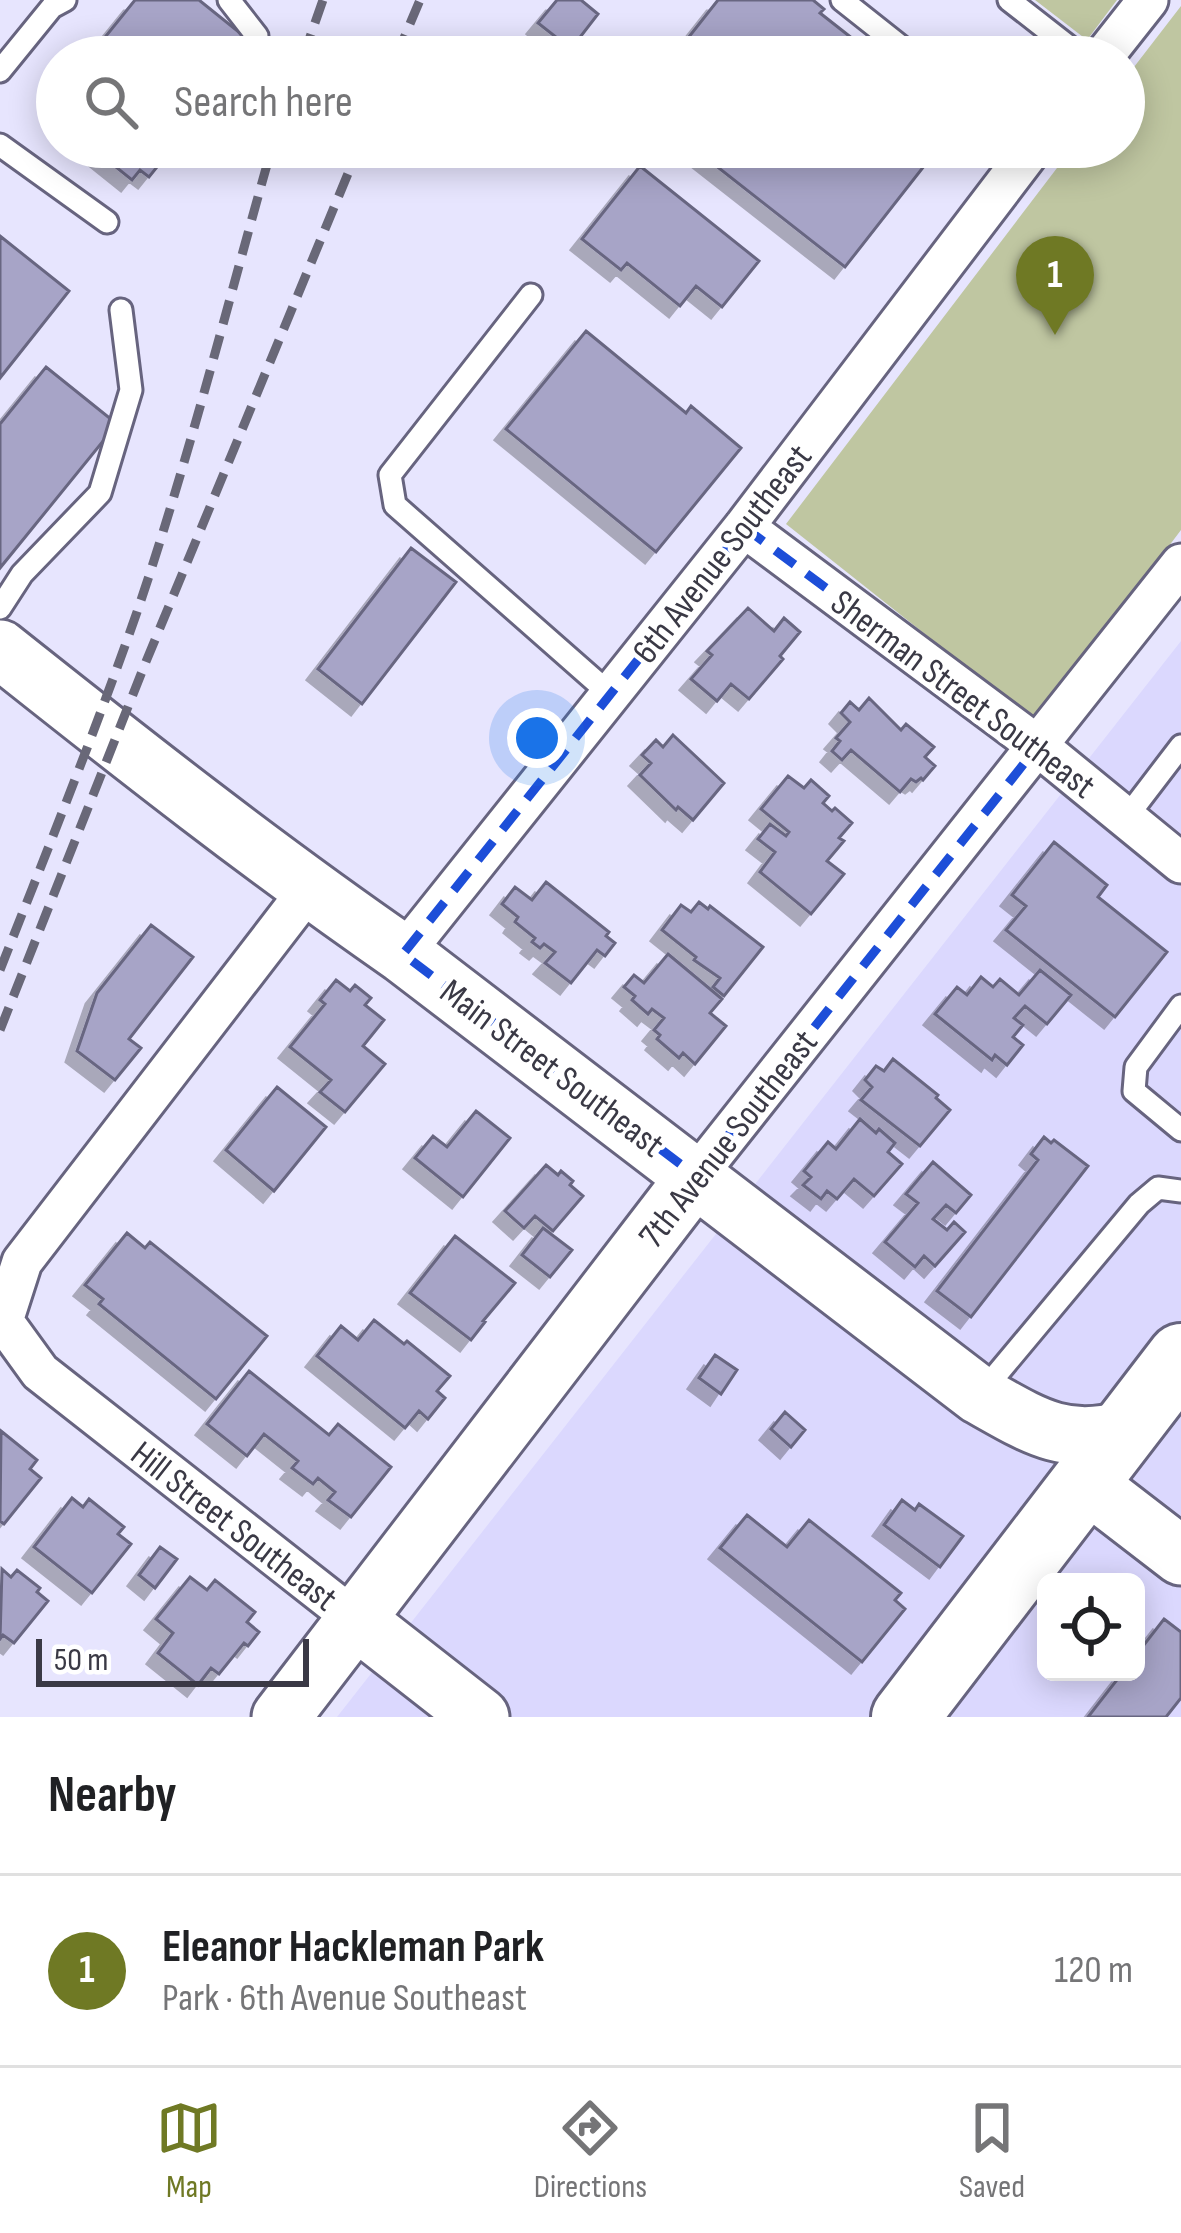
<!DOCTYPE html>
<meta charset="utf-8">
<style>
:root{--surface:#fff;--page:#f2f2f2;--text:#202124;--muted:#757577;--line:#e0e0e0;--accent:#6f7924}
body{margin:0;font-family:"Sofia Sans Condensed",sans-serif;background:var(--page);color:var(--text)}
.controls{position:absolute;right:36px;bottom:36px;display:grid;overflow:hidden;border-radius:18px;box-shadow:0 6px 30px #0003}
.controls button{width:108px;height:108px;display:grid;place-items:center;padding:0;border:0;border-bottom:3px solid var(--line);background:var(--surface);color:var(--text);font:60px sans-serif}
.scale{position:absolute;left:36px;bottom:30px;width:273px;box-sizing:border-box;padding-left:12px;border:6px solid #3a3945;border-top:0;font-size:33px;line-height:42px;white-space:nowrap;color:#3a3945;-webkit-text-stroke:9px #fff;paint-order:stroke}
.you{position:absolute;left:537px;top:738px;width:42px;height:42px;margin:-30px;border:9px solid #fff;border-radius:50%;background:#1a73e8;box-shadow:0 0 0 18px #1a73e833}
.badge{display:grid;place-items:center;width:78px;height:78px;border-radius:50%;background:var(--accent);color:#fff;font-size:39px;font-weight:700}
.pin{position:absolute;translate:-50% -99px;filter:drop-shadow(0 3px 6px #0008)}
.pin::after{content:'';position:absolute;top:63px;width:42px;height:36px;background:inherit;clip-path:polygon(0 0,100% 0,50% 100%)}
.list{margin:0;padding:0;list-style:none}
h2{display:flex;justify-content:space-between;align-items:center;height:156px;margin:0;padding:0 48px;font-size:51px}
h2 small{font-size:39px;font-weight:400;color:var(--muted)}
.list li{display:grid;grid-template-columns:78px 1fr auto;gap:36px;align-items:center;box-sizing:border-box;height:192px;padding:0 48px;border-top:3px solid var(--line)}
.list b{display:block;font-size:45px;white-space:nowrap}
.list p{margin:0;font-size:39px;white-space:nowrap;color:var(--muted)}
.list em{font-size:39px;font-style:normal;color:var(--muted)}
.icon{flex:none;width:66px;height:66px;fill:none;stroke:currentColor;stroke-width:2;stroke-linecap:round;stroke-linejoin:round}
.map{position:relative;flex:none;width:1181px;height:1717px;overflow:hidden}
.search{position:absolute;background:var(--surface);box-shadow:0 6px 30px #0003;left:36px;right:36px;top:36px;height:132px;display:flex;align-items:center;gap:30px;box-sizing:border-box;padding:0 42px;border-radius:66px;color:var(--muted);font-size:45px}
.sheet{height:348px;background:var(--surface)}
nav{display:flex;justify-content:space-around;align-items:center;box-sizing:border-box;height:168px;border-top:3px solid var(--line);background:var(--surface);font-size:33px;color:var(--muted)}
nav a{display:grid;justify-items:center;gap:6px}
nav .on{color:var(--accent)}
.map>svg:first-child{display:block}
.built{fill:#dbd8fe;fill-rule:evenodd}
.park{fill:#bfc6a1}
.building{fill:#a7a4c7;stroke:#686681;stroke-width:3;filter:url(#shadow)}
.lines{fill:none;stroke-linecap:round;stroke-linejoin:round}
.lane-casing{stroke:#67647f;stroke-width:27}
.street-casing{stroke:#67647f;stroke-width:45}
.secondary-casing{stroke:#67647f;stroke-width:63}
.highway-casing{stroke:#67647f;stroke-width:72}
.lane{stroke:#fff;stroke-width:21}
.street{stroke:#fff;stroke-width:39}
.secondary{stroke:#fff;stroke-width:57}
.highway{stroke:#fff;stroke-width:66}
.rail{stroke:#696878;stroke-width:9;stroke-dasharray:24 12;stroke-linecap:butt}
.marked{fill:none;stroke:#1d4ed8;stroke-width:9;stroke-dasharray:24 15;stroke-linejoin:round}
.labels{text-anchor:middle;stroke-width:9;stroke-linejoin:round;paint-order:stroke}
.street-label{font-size:36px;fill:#3a3945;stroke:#fff}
</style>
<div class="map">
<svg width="1181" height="1717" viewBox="0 0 1181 1717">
<defs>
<filter id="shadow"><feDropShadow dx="-11" dy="11" stdDeviation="0" flood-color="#0004"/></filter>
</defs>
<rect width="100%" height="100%" fill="#e7e5fe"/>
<path class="built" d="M1181 641V1717H337ZM1046 1582H1136V1672H1046Z"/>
<path class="park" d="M1035 0H1117L1087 40Z
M1181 6V530L1036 722 786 524 1073 147H1124V80Z"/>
<path class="building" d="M135 0H199L255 45 246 57H89Z
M557 0H581L598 14 571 49 538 23Z
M718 0H813L824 9 820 13 876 57H673Z
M91 147H173L149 177 140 170 132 180Z
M692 147H939L845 267Z
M640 166 759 261 722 307 696 286 680 306 627 263 621 270 582 239Z
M0 236 69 291 0 378Z
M586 331 686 413 691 406 741 448 656 552 506 429Z
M46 367 117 424 0 568V424Z
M411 548 456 582 362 704 318 669Z
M748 608 774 631 784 618 800 632 780 656 783 659 749 699 731 684 717 701 691 679 712 655 707 651Z
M869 698 901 730 906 724 934 747 925 757 935 766 923 780 921 778 916 782 911 779 900 792 851 750 842 760 832 751 840 741 836 738 850 722 841 713 850 702 859 710Z
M673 735 724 783 693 820 678 807 676 810 640 775 651 763 642 755 656 740 663 747Z
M788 776 804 788 811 780 829 796 823 803 832 811 835 808 852 823 839 838 844 841 827 861 844 874 811 914 760 872 775 852 758 839 770 824 786 836 789 832 761 809Z
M1054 842 1107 885 1098 897 1167 952 1115 1017 1006 930 1026 906 1012 895Z
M546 882 609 932 606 936 615 943 605 956 597 950 571 983 545 963 555 952 544 944 540 948 532 942 535 938 515 922 518 917 502 904 515 887 532 900Z
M699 902 708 909 710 906 763 947 724 996 713 987 720 978 694 960 696 957 662 930 681 905 691 912Z
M151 925 193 957 129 1039 141 1048 115 1080 77 1051 97 993Z
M668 954 722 999 710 1013 726 1026 695 1064 683 1053 679 1058 657 1039 660 1035 654 1030 664 1018 652 1009 648 1014 632 1000 635 996 624 987 634 975 644 983Z
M1040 970 1071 995 1047 1024 1025 1006 1014 1018 1023 1025 1013 1037 1023 1045 1007 1065 995 1055 992 1060 935 1014 957 987 967 995 981 977 993 987 1000 979 1019 995Z
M336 980 350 991 355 985 371 998 365 1005 384 1020 363 1046 385 1064 345 1112 320 1092 331 1080 290 1047 325 1004 320 1000Z
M893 1059 938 1095 936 1098 950 1110 920 1146 861 1100 872 1087 865 1080 876 1066 884 1071Z
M277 1087 326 1127 274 1191 226 1150Z
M476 1111 510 1138 463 1197 415 1158 433 1136 447 1147Z
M860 1119 876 1133 879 1129 895 1143 888 1152 902 1164 874 1196 854 1179 837 1199 827 1191 821 1199 803 1185 811 1177 804 1171 828 1142 836 1149Z
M1044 1137 1051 1143 1054 1140 1088 1166 971 1317 937 1291 1038 1160 1031 1154Z
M933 1162 971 1195 956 1213 946 1205 933 1219 947 1230 954 1222 965 1232 935 1266 924 1256 915 1267 885 1242 918 1203 906 1194Z
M546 1165 558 1175 561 1171 573 1181 570 1185 583 1196 553 1231 535 1216 524 1228 505 1211Z
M543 1228 572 1250 550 1277 522 1255Z
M127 1233 145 1248 150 1242 267 1336 216 1399 99 1304 103 1299 85 1285Z
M455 1236 515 1283 483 1321 485 1322 471 1340 410 1293Z
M374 1320 404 1344 407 1341 450 1376 437 1391 445 1398 428 1419 419 1411 405 1428 317 1356 341 1326 358 1340Z
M715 1355 737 1370 721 1394 699 1378Z
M249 1371 329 1435 338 1424 391 1467 351 1517 328 1500 335 1492 318 1478 313 1484 292 1468 298 1461 264 1434 247 1456 207 1424Z
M785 1412 805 1430 791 1447 771 1429Z
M1 1431 37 1460 30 1469 41 1478 4 1524 0 1521Z
M72 1498 83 1507 89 1499 124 1527 118 1534 131 1544 92 1593 34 1547Z
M902 1500 915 1510 919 1504 963 1536 940 1567 884 1525Z
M747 1515 787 1547 809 1520 901 1593 895 1600 905 1609 862 1662 720 1548Z
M160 1547 177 1559 155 1588 139 1575Z
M2 1569 11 1577 17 1570 40 1588 37 1592 48 1601 14 1643 3 1635 0 1639Z
M190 1577 207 1590 215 1580 255 1612 247 1622 259 1632 248 1646 244 1643 219 1674 211 1668 198 1685 158 1653 173 1633 156 1619Z
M1164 1619 1181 1632V1698L1166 1717H1088L1123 1672H1136V1655Z"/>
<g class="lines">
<defs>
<path id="lane" d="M229 0 257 36
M842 0 914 57
M1009 0 1082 57
M0 71 52 7 65 0
M0 145 107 222
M531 295 390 475 395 505 610 694
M0 608 22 574 100 493 131 390 121 310
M1126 818 1181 746
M1181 1006 1136 1067 1134 1091 1181 1130
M982 1392 1139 1204 1158 1188 1181 1191"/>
<path id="street" d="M1103 57 1148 0
M744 527 1038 746 1181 863
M309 889 22 1262 3 1321 40 1372 356 1620
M403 954 744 527 1033 147
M696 1176 1181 564"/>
<path id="secondary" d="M0 649C132 754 264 858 403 954L979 1395C1031 1424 1063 1447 1124 1430
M1085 1482 1181 1556
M356 1620 480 1717
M281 1717 696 1176"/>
<path id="highway" d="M905 1717 1181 1357"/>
</defs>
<use href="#lane" class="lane-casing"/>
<use href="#street" class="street-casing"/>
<use href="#secondary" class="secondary-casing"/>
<use href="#highway" class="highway-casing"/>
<use href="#lane" class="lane"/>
<use href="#street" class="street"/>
<use href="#secondary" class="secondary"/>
<use href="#highway" class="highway"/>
<path class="rail" d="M303 57 323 0
M396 57 420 0
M0 970C47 851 95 732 137 612 189 459 228 302 272 147
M0 1030 145 664 359 147"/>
</g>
<path class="marked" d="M744 527 1038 746 696 1176 403 954Z"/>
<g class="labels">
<g class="street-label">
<text transform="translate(721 553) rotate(-52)" y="13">6th Avenue Southeast</text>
<text transform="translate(964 693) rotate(37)" y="13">Sherman Street Southeast</text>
<text transform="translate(553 1067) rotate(37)" y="13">Main Street Southeast</text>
<text transform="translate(727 1138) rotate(-52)" y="13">7th Avenue Southeast</text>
<text transform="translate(235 1525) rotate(38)" y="13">Hill Street Southeast</text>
</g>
</g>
</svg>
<div class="controls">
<button><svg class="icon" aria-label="locate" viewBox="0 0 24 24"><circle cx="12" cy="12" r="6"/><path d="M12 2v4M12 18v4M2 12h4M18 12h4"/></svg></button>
</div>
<div class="scale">50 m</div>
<div class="you"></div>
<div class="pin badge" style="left:1055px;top:335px">1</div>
<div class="search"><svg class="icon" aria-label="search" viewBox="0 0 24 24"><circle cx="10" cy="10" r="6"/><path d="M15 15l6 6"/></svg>Search here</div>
</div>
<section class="sheet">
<h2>Nearby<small></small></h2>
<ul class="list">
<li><span class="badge">1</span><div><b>Eleanor Hackleman Park</b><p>Park · 6th Avenue Southeast</p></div><em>120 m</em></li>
</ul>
</section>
<nav>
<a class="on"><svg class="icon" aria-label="map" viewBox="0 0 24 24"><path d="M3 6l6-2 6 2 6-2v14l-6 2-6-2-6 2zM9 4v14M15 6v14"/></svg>Map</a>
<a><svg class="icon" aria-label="directions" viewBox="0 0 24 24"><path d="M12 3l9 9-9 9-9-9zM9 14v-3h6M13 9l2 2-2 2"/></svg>Directions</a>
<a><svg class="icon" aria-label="saved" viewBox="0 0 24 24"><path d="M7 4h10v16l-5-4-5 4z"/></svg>Saved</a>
</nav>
